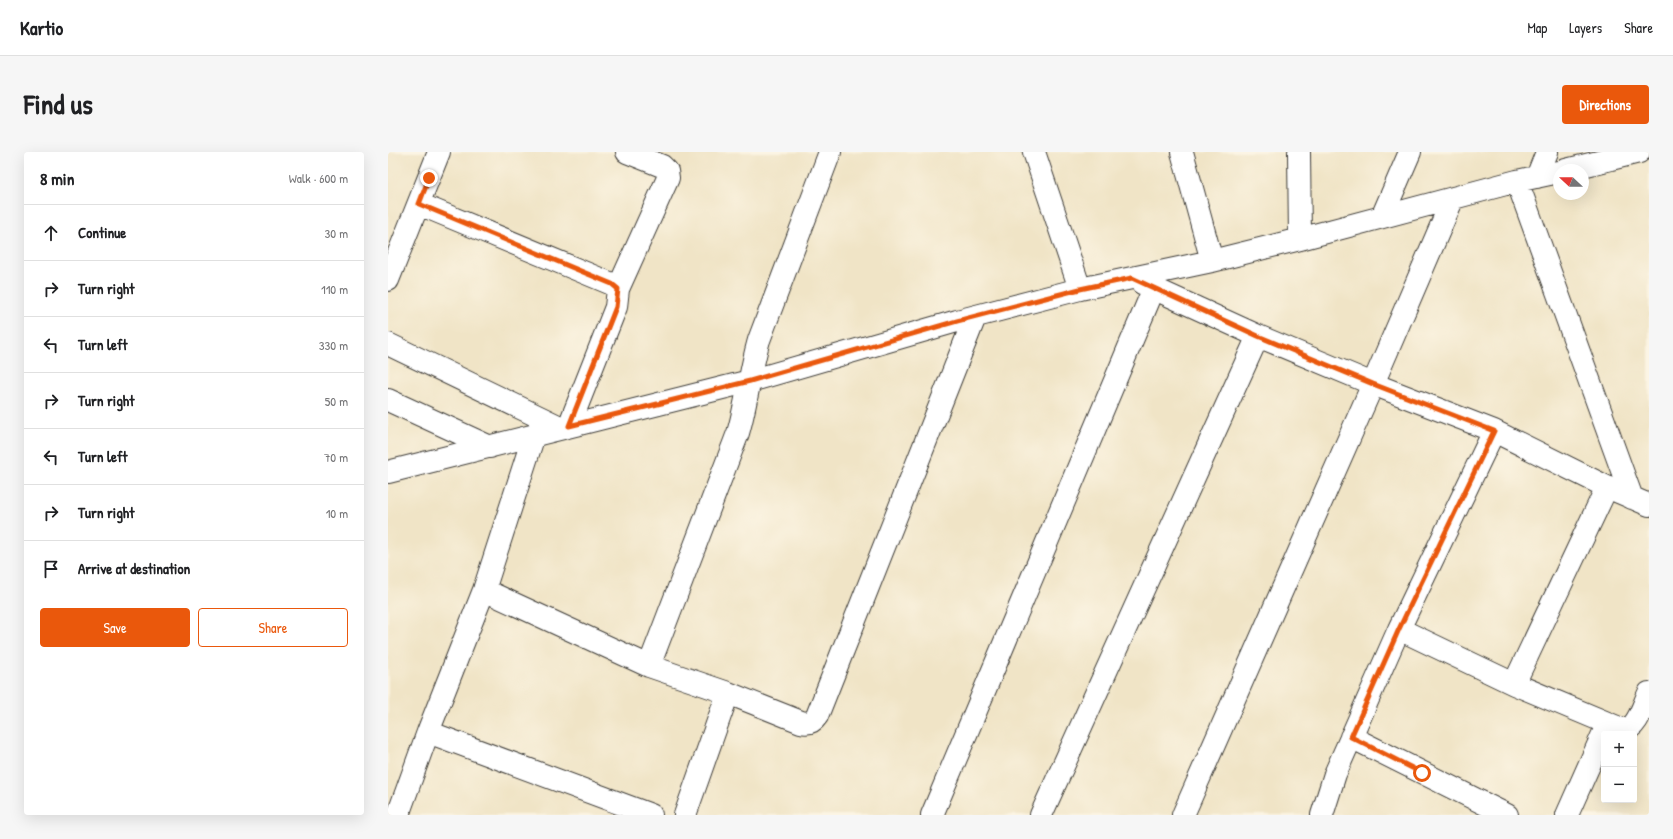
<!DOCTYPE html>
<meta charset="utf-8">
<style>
:root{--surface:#fff;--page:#f6f6f6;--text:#202124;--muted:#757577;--line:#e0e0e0;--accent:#ea580c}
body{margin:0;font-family:"Patrick Hand",sans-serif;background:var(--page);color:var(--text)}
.controls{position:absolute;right:12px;bottom:12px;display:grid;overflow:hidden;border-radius:4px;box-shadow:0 4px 16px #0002}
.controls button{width:36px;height:36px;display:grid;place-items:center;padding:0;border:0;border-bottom:1px solid var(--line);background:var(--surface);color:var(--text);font:20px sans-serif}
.compass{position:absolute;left:1165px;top:12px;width:36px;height:36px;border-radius:50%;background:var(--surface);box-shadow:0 4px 16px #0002;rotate:292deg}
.stop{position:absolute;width:12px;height:12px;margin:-9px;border:3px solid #ea580c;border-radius:50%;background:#fff}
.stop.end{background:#ea580c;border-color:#fff;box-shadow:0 1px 4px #0008}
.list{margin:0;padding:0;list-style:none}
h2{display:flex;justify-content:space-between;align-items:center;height:52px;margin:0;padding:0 16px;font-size:17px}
h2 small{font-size:13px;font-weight:400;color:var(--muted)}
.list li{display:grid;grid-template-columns:26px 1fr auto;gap:12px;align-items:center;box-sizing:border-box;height:56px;padding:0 16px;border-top:1px solid var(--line)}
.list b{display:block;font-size:15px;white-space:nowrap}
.list em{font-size:13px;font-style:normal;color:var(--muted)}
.actions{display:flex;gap:8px;padding:12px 16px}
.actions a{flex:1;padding:9px 0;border:1px solid var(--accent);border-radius:4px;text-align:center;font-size:14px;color:var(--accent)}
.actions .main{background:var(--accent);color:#fff}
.icon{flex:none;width:22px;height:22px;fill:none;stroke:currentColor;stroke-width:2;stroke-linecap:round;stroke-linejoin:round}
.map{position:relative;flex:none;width:1261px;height:663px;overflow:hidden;border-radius:4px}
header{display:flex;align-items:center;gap:24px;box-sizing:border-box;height:56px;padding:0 20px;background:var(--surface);border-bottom:1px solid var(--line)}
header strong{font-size:19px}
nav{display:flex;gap:22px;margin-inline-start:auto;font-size:14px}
.intro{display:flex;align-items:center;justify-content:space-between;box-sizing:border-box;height:96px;padding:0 24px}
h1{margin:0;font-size:28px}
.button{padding:10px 18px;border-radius:4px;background:var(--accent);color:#fff;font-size:14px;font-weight:700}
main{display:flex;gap:24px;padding:0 24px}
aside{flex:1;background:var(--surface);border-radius:4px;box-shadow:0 4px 16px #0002}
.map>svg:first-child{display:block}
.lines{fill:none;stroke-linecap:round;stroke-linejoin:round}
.minor-casing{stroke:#3c3a36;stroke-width:24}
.minor{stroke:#fff;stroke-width:22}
.route{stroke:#ea580c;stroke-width:5}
</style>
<header>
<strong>Kartio</strong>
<nav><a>Map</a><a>Layers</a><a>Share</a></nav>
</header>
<div class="intro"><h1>Find us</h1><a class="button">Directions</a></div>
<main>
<aside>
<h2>8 min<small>Walk · 600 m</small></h2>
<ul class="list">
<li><svg class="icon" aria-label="ahead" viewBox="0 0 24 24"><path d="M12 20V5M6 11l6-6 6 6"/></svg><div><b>Continue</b></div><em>30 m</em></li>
<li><svg class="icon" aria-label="right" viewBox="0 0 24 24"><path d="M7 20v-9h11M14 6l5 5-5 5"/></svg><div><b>Turn right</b></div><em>110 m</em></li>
<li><svg class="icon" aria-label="left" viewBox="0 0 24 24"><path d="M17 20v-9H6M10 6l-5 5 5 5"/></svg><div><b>Turn left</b></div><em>330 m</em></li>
<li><svg class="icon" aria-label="right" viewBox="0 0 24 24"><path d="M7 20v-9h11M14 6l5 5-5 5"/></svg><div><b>Turn right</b></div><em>50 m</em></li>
<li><svg class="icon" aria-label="left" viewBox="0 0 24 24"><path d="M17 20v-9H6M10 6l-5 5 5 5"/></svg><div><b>Turn left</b></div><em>70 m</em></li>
<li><svg class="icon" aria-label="right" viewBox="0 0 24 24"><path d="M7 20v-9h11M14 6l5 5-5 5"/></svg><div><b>Turn right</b></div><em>10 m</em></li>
<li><svg class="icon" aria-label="arrive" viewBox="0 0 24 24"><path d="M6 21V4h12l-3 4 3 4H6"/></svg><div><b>Arrive at destination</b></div></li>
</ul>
<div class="actions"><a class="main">Save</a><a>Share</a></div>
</aside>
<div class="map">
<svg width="1261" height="663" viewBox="0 0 1261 663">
<rect width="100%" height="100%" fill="#fcf5e5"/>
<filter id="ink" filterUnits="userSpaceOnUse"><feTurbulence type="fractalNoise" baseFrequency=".025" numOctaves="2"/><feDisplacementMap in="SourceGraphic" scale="8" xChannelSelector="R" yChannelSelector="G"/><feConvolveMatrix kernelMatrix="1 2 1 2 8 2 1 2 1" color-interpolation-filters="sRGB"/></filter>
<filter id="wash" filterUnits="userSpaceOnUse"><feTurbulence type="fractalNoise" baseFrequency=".012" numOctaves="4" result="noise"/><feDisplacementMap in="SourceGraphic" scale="16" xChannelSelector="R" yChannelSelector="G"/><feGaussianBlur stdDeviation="0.9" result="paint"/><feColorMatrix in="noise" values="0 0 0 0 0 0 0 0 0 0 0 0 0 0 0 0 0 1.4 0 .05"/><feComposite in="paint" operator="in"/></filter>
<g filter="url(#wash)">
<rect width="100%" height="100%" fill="#f0e4c6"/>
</g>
<g filter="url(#ink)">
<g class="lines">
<defs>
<path id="minor" d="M646 0 692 137
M794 0 824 109
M911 0 912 87
M1178 18 1251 0
M1149 25 1159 0
M1129 29 1244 346
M31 52 224 132 230 137 228 155 181 274
M994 65 1022 0
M0 128 51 0
M754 131 870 184 985 232 1106 279 1219 335 1261 353
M230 137 280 26 279 19 274 14 239 0
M0 192 174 276
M0 248 102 295
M0 320 362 229 569 169 692 137 824 109 912 87 1129 29 1171 20
M96 438 261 514 340 541 413 570C421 572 425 570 429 564L587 165
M1011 477 1126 532 1236 578C1250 576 1255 553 1261 541
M261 514 350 281C359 250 362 219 371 188L442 0
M1126 532 1219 335
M40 580 263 663
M963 585 1119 663
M10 663 40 580 96 438 146 283
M297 663 340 541
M544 663 766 136
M653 663 870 184
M795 663 985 232 1065 46
M934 663 947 622 1011 477 1106 279
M1179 663 1219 573"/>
</defs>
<use href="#minor" class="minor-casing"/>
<use href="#minor" class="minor"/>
</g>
</g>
<g class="lines" filter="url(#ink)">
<path class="route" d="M41 26 31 52 224 132 230 137 228 155 181 274 362 229 569 169 692 137 744 126 870 184 985 232 1106 279 1011 477 963 585 1034 621"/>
</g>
</svg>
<div class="controls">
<button>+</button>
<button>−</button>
</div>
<svg class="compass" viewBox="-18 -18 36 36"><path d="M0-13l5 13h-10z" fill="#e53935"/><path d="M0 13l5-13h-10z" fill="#757577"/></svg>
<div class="stop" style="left:1034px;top:621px"></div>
<div class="stop end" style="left:41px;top:26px"></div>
</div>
</main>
